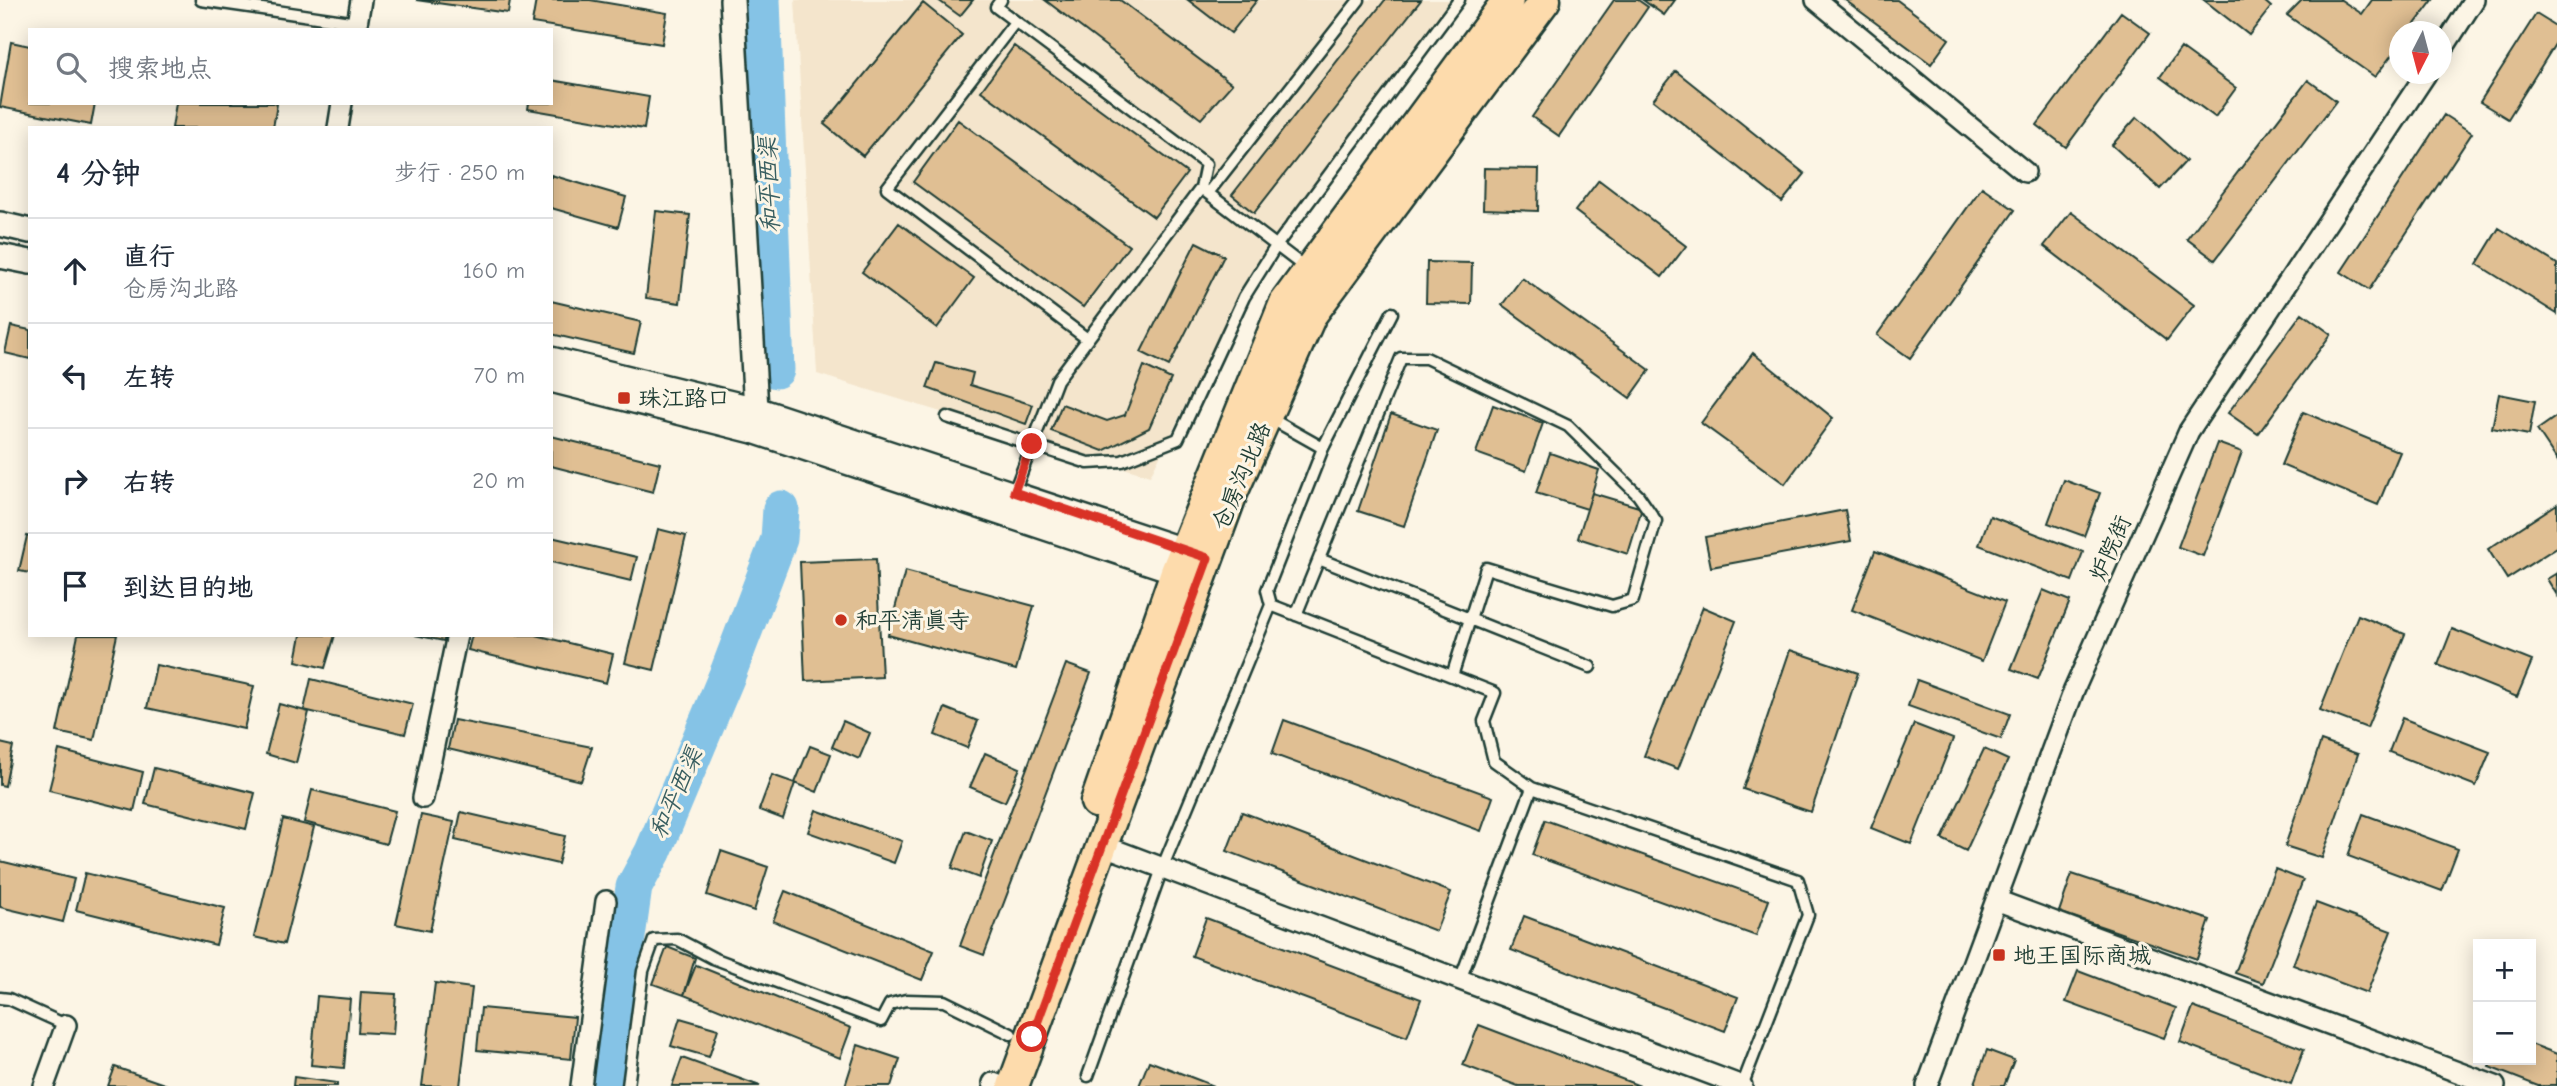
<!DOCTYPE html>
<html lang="zh">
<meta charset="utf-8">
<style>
:root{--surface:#fff;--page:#f6f6f7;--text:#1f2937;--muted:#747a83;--line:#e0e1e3}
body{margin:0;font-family:"Comic Neue","LXGW WenKai TC",sans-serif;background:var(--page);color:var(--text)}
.controls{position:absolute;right:21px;bottom:21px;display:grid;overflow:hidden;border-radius:0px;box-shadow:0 4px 18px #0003}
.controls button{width:63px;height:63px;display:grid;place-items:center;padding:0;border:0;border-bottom:2px solid var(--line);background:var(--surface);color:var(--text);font:35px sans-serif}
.compass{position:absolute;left:2389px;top:21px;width:63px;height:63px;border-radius:50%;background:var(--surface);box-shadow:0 4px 18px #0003;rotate:186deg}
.stop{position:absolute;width:21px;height:21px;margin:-16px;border:5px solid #d93025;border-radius:50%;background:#fff}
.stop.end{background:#d93025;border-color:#fff;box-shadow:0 2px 7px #0008}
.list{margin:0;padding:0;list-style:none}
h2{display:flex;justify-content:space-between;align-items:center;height:91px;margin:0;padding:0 28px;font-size:30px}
h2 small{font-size:23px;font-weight:400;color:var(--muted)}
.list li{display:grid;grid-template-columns:46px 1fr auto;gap:21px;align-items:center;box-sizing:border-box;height:105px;padding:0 28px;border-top:2px solid var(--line)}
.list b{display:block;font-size:26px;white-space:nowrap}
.list p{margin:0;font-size:23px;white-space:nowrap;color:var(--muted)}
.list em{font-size:23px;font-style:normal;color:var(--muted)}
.icon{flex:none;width:38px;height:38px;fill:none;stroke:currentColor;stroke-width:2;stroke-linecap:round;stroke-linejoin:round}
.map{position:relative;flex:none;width:2557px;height:1086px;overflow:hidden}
.search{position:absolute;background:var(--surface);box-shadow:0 4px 18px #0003;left:28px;top:28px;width:525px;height:77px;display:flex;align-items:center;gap:18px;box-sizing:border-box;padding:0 24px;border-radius:0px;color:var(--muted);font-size:26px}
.panel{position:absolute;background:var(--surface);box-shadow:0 4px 18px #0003;left:28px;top:126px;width:525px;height:511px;border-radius:0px}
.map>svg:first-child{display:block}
.built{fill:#f4e5cc}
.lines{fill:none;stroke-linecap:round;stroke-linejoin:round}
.river{stroke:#85c3e6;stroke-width:37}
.building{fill:#e0bf93;stroke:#1f3d34;stroke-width:2}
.service-casing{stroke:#1f3d34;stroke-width:15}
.minor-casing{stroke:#1f3d34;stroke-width:24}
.tertiary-casing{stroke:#1f3d34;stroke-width:28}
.primary-casing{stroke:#1f3d34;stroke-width:35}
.service{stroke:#fcf5e5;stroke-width:10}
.minor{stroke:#fcf5e5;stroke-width:19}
.tertiary{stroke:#fcf5e5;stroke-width:23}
.primary{stroke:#fddbac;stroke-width:30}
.route{stroke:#d93025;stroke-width:9}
.poi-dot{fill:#c8321e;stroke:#fcf5e5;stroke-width:2.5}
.labels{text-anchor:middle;stroke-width:6;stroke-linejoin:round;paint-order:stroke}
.poi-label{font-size:23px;fill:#1f3d34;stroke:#fcf5e5;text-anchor:start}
.street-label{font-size:23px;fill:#1f3d34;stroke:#fcf5e5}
.water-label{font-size:24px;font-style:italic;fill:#385e60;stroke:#fcf5e5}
</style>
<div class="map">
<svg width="2557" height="1086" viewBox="0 0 2557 1086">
<rect width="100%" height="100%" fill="#fcf5e5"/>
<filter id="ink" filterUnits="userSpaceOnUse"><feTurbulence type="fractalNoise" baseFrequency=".0143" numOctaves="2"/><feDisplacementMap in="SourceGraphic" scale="14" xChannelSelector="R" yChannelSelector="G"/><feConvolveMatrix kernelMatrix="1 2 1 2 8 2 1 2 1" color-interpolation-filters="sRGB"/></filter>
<g filter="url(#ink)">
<path class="built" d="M795 0H1468L1253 269 1150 476 817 374Z"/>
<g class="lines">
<path class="river" d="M762 0 776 370
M606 1086 634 887 653 852 728 673 779 539 781 509"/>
</g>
<path class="building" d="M416 0H510L508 13Z
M536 0H590L667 13 662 44 532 23Z
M938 0H973L960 16Z
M1045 0H1120L1232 84 1201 119Z
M1188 0H1257L1231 33Z
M1385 0H1421L1254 213 1232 195Z
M1614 0H1638L1648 7 1559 136 1532 117Z
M1643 0H1675L1664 15Z
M1845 0H1897L1949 39 1931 64Z
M2204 0H2263L2271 7 2249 35Z
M2302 0H2341L2362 14 2372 0H2433L2409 32H2400V44L2375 77 2287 15Z
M923 3 962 35 863 156 824 124Z
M2121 12 2150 33 2066 147 2037 125Z
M2536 14 2557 27V41L2508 119 2480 102Z
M11 42 30 46V103H95L91 125 0 107Z
M1014 46 1187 173 1154 217 981 91Z
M2181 48 2236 88 2215 117 2160 77Z
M1676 71 1805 174 1782 202 1653 100Z
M551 80 649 97 644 129 528 109 529 103H551Z
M2308 80 2336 101 2215 260 2187 239Z
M176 103H273L277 104 273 128H172Z
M2444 115 2472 133 2369 290 2341 272Z
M2137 117 2186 161 2160 189 2112 145Z
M958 120 1129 246 1083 307 913 182Z
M1484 168 1539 169 1538 211 1483 209Z
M551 175 626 197 618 227 551 208Z
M1599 180 1686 246 1662 277 1575 211Z
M1982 187 2015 210 1910 358 1877 335Z
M656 211 690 215 680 303 646 298Z
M2071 212 2194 305 2167 340 2044 246Z
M899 223 974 278 937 328 862 272Z
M2499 228 2557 264V314L2477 264Z
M1196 242 1224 256 1169 366 1141 352Z
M1427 262 1472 263 1471 304 1426 303Z
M1522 278 1650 370 1630 398 1502 305Z
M551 301 641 322 634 353 551 334Z
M2302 313 2331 334 2258 434 2228 413Z
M11 326 30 330V359L5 353Z
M1753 353 1833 418 1785 484 1701 423Z
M936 363 973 373 970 385 1033 405 1026 424 927 388Z
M1144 366 1171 379 1149 428 1103 451 1051 431 1062 404 1107 421 1125 415Z
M2499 394 2535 401 2529 435 2492 428Z
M1493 405 1543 423 1526 471 1476 453Z
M2303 412 2400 452 2378 505 2281 465Z
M1391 414 1437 430 1404 526 1358 511Z
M2557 416V460L2537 430Z
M551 436 660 463 653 492 551 466Z
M2217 443 2242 452 2203 556 2178 547Z
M1550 453 1599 470 1587 509 1536 493Z
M2064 480 2100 493 2084 536 2048 523Z
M1592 493 1642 508 1628 554 1578 538Z
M2557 504V547L2507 579 2488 549Z
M1845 510 1851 541 1711 567 1705 537Z
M1990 516 2083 552 2072 581 1979 545Z
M658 529 686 536 654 670 625 663Z
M27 536 30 537V573L19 571Z
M551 537 637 557 631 581 551 562Z
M1875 551 2005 602 1982 661 1852 610Z
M876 559 882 677 805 681 800 562Z
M905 571 1034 606 1016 670 888 635Z
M2557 573V595L2547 579Z
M2043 590 2070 601 2038 679 2011 669Z
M1703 607 1736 621 1678 769 1644 756Z
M2358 615 2405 634 2367 728 2320 710Z
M2452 629 2532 661 2517 697 2438 665Z
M78 635H117L94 740 57 732Z
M301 635H335L325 668 296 661Z
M415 635H445L444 641Z
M472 635H536L613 654 606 683 468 650Z
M1790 650 1858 673 1811 812 1743 789Z
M1066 664 1091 673 984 955 960 946Z
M156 665 254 686 244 729 147 708Z
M311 679 413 704 405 734 304 710Z
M1917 680 2010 714 2001 739 1908 706Z
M279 704 309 712 296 763 266 754Z
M945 708 978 721 967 748 935 735Z
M2402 718 2490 752 2476 786 2389 752Z
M454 720 592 747 581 781 448 749Z
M1284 720 1493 797 1481 831 1272 754Z
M843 721 870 733 859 759 832 747Z
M1914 724 1953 739 1911 844 1871 828Z
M2321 741 2358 754 2322 858 2285 846Z
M0 743 13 746 5 786 0 785Z
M810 746 831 754 817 792 795 783Z
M1984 749 2008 760 1966 851 1942 839Z
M59 750 143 772 134 811 49 790Z
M985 753 1020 768 1005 802 970 787Z
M154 768 255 793 246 829 145 804Z
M772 775 795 783 783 819 759 810Z
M312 790 395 811 386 844 304 822Z
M816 810 902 841 894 863 808 832Z
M461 812 565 836 558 864 455 840Z
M1242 812 1451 892 1436 931 1227 851Z
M2363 814 2458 849 2442 891 2348 856Z
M421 815 454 822 430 931 396 924Z
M283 819 314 827 284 944 254 937Z
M1545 820 1769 900 1756 936 1532 855Z
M966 831 992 841 979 878 952 868Z
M721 851 768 867 754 911 707 895Z
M0 861 74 879 63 922 0 907Z
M2275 869 2303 880 2263 983 2235 973Z
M85 873 225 908 216 945 76 910Z
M2072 874 2210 920 2197 959 2059 912Z
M785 891 934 951 922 980 773 921Z
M2316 903 2391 931 2367 993 2293 965Z
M1524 916 1738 997 1725 1031 1511 950Z
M1206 918 1421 999 1407 1037 1192 956Z
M667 947 695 958 684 995 653 984Z
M696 965 851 1028 840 1058 684 995Z
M2078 971 2176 1008 2164 1038 2066 1002Z
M435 983 472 988 460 1086H422Z
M361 992 396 994 393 1034 358 1032Z
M317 996 350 999 344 1068 311 1065Z
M2193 1007 2304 1049 2291 1084 2180 1042Z
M481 1008 575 1017 571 1059 477 1050Z
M680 1018 718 1029 709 1057 671 1046Z
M1479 1025 1640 1086H1518L1463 1065Z
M2531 1044 2557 1054V1086H2538L2489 1067 2492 1060H2531Z
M858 1045 900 1059 891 1086H845Z
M1987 1050 2014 1060 2004 1086H1974Z
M682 1058 760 1086H672Z
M1149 1061 1214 1086H1139Z
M115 1067 170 1086H108Z
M294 1077 337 1083V1086H293Z"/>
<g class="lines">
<defs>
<path id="service" d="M201 0 357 23
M1001 0 996 7 1206 164 1201 188
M1015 22 887 188 1086 338
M1208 193 1359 0
M1392 313 1323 448 1267 590 1271 605 1495 693 1484 721 1494 761 1532 788
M947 417 1088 463 1122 461 1178 439 1244 297 1276 246 1459 0
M1268 417 1323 448
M1014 492 1057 380 1201 188 1307 269
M1319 559 1590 667
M1296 615 1401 358H1426L1568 426 1638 495 1656 521 1633 600 1612 606 1486 568 1452 676
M1460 980 1532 788 1798 880 1808 915 1742 1086
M0 998 9 999 66 1025
M1088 1076 1163 866 1271 605
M628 1086 643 971 654 940 677 939 713 958 881 1021 890 1004 906 1000 944 1001 1011 1034"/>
<path id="minor" d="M1816 0 2025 172
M356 30 361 0
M2442 50 2474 0
M338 128 342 103
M423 798 457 635
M1102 845 1742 1086
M1996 900 2495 1086
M993 1083 1001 1086
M44 1086 66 1025
M581 1086 606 901
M1927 1086 2074 690 2189 431 2426 74"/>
<path id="tertiary" d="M732 0 756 409 754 423
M0 224 30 231
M0 256 30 262
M551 359 756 409 1198 555
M551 380 753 431 1190 576"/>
<path id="primary" d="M1096 802 1176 572 1285 303 1508 0
M1013 1086 1232 493 1311 315 1545 0"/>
</defs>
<use href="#service" class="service-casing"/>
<use href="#minor" class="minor-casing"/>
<use href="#tertiary" class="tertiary-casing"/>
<use href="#primary" class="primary-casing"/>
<use href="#service" class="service"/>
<use href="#minor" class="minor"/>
<use href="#tertiary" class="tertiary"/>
<use href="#primary" class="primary"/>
</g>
</g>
<g class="lines" filter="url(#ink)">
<path class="route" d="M1032 1037 1208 558 1014 492 1032 444"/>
</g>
<g class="poi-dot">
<rect x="617" y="391" width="14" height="14" rx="3.5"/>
<circle cx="841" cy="620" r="7"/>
<rect x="1992" y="948" width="14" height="14" rx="3.5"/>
</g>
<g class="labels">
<g class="poi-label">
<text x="638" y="406">珠江路口</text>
<text x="855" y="628">和平清真寺</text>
<text x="2013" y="963">地王国际商城</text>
</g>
<g class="street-label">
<text transform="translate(1241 476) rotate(-67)" y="8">仓房沟北路</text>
<text transform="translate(2110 548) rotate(-66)" y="8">炉院街</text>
</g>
<g class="water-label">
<text transform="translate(769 185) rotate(-92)" y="8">和平西渠</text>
<text transform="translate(676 793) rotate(-66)" y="8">和平西渠</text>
</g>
</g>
</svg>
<div class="controls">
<button>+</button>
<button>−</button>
</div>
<svg class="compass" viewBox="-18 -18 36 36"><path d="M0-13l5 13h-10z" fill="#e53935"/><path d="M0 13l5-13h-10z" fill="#747a83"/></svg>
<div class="stop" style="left:1032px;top:1037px"></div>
<div class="stop end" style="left:1032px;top:444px"></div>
<div class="search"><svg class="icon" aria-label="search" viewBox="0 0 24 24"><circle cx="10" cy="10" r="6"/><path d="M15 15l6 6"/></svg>搜索地点</div>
<section class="panel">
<h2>4 分钟<small>步行 · 250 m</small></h2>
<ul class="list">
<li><svg class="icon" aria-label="ahead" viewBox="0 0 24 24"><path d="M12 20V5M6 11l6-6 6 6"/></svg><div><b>直行</b><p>仓房沟北路</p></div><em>160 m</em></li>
<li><svg class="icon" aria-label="left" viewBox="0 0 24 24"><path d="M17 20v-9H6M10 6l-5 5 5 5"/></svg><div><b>左转</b></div><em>70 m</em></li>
<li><svg class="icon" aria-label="right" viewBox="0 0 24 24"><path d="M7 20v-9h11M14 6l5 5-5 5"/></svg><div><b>右转</b></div><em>20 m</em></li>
<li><svg class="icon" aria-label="arrive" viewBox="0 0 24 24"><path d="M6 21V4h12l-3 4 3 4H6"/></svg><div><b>到达目的地</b></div></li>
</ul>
</section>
</div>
